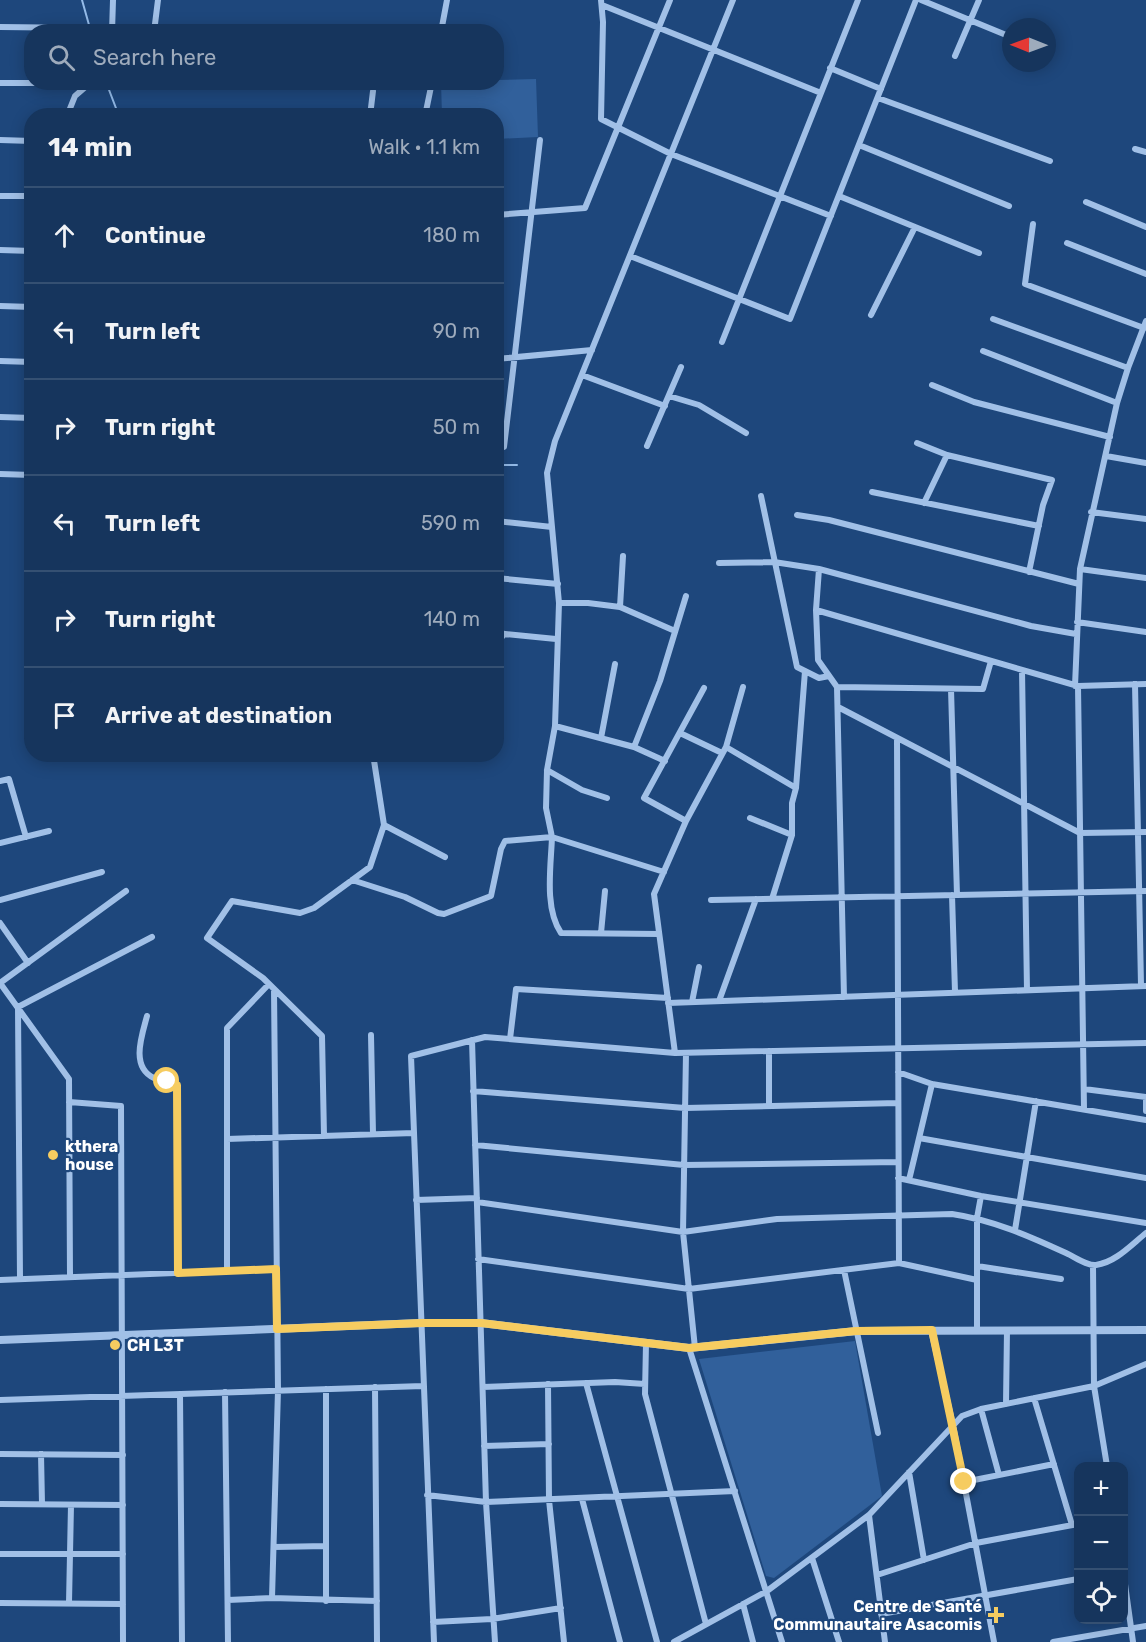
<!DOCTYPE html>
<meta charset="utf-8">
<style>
:root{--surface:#16355d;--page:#1f3d63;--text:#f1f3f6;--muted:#9eabbc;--line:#355072}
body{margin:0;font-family:Rubik,sans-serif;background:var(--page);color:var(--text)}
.controls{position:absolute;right:18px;bottom:18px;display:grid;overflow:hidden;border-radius:12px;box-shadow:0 3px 15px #0003}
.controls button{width:54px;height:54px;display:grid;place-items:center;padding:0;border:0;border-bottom:2px solid var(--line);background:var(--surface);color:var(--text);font:30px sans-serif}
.compass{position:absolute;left:1002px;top:18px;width:54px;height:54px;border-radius:50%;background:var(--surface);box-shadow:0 3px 15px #0003;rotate:271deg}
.stop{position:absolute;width:18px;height:18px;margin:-14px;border:4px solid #f6cc60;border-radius:50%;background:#fff}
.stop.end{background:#f6cc60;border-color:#fff;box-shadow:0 2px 6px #0008}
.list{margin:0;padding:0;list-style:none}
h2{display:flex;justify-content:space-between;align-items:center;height:78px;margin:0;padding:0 24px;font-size:26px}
h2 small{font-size:20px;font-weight:400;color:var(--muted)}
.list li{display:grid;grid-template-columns:39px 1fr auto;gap:18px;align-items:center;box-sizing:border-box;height:96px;padding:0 24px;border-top:2px solid var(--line)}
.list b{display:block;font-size:22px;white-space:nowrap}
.list em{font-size:20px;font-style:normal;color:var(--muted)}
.icon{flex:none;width:33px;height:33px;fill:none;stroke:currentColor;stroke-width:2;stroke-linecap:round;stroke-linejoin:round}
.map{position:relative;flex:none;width:1146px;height:1642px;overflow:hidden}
.search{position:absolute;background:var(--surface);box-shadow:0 3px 15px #0003;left:24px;top:24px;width:480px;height:66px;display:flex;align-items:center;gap:15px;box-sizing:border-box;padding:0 21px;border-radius:24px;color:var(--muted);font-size:22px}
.panel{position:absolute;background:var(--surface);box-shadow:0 3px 15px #0003;left:24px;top:108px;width:480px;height:654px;border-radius:24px}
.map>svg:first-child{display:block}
.green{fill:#31609b}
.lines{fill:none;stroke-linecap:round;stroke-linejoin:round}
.stream{stroke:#94bbe9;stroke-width:2}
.minor{stroke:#a1c0e7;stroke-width:6}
.tertiary{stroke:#a1c0e7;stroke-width:8}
.route{stroke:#f6cc60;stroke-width:8}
.poi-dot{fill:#f6cc60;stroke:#1e477c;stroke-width:2}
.labels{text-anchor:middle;stroke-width:4.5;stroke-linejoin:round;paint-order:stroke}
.poi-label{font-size:16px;font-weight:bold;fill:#fff;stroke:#1e477c;text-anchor:start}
</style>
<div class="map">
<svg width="1146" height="1642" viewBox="0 0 1146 1642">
<rect width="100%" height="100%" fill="#1e477c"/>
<path class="green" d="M536 79 538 137 497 139 496 116 442 115 441 83 496 82 497 80Z
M855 1341 882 1496 774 1578 766 1576 699 1359Z"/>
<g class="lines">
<path class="stream" d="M82 0 91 32
M106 82 119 116
M496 465H517"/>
<path class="minor" d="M601 0 603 22 601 119 671 154 831 216
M921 0 1011 37
M602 5 821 93
M0 27 87 28
M112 32 113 0
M154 32 158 0
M441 32 447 0
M955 56 979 0
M830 68 881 89
M0 83H90
M878 98 1050 161
M67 116 75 96 90 83
M370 116 373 91
M425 116 432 82
M0 140 32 141
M859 145 1009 206
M1135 149 1146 152
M0 196H32
M839 196 979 253
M1086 202 1146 227
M496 215 585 208 670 0
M1033 224 1025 284 1144 328
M1067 243 1146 274
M0 250 32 251
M630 256 790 319 916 0
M0 306 32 307
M871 315 915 227
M993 319 1128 368
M722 342 858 0
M983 351 1117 403
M496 359 592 350
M0 361 32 362
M582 375 665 406
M932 385 974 402 1110 437
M669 396 699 405 746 433
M0 417 32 418
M917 443 947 455 1052 480 1043 505 1029 572
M647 446 681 367
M504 447 540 140
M1106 456 1146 463
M0 474 32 475
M872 492 1039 526
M761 496 797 667 819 678 829 676
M924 503 947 455
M1091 512 1146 519
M797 515 829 520 1079 584
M496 521 552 527
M719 563 774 562 819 569 1031 626 1076 634
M819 569 816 610 818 660 837 687 844 997
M1080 569 1146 578
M496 578 558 584
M559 603H588L620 607 675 631
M620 607 623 556
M816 610 1078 686 1146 684
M1077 622 1146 632
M496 633 556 639
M496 645 504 634
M1022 670 1027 990
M1135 684 1141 985
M1075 686 1080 569 1117 403 1128 368 1146 321
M1078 686 1084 1109
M837 687 983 689 991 661
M951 689 957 895
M838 707 1080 833 1146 832
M555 726 634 747 665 761
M680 733 722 753
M601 738 615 664
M897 738 899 1263
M634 747 660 681 686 596
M726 747 796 788
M547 770 582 790 607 798
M0 781 9 779 26 837
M750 818 792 835
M686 821 644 798 704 688
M384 825 445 857
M0 843 49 831
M664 872 552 837 546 808 547 770 555 726 559 603 547 473 555 441 733 0
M352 880 405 897 438 913 444 914 491 896 501 849 505 841 552 837C551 866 544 908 561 933L659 934
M952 895 955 992
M772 899 792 835V803L796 788 805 671
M0 900 102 872
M711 900 1146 891
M0 923 28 963
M601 933 605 891
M0 983 69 1079 70 1277
M0 983 126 891
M719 1001 756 899
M692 1002 699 967
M668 1003 1146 986
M147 1016C142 1035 130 1067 154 1078 162 1081 170 1080 177 1085L178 1273
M371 1035 373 1134
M510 1039 516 989 668 998
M472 1040 486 1502 495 1642
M769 1051V1106
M675 1053 654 894 686 821 726 747 743 687
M686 1053 683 1232 695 1348
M898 1072 932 1084 1146 1120
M1084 1089 1146 1097
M473 1091 685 1108 898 1103
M1146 1097V1111
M69 1102 121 1106 123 1642
M324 1136 322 1036 263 978 207 938 232 901 300 913 314 908 370 867 384 825 373 754
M919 1138 1146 1178
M227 1139 414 1133
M475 1145 684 1165 898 1162
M898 1178 981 1196 1146 1223
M909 1180 932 1084
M416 1200 477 1198
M477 1202 683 1232 777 1219 952 1214C993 1220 1029 1236 1066 1253 1075 1257 1087 1266 1096 1265 1116 1262 1131 1245 1146 1233
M1015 1230 1036 1101
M478 1259 689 1289 899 1263 977 1280
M1093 1265 1094 1386 1107 1466
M977 1266 1061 1279
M844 1270 878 1433
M227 1271V1028L269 984
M20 1279 18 1007 152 937
M0 1280 276 1269
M931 1330 953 1425 994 1642
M977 1330V1218L981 1196
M646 1343 645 1394 706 1624
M689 1348 782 1642
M586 1383 657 1642
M548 1384 549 1500 564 1642
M375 1387 377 1642
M483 1387 615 1382 645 1384
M225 1392 228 1642
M180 1394 182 1642
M1034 1398 1072 1525
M0 1400 423 1386
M1006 1404 1007 1330
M981 1409 999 1475
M484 1446 549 1444
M0 1454 123 1455
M41 1454 42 1504
M909 1472 924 1560
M964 1482 1054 1464
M427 1495 486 1502 735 1491
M582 1499 620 1642
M0 1504 123 1505
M869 1515 885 1642
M274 1547 326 1546
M0 1554H123
M812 1558 839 1642
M877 1575 976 1543 1078 1524
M1124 1577 1133 1642
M272 1598 278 1390 274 989
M228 1600 272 1598 377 1601
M326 1601V1389
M0 1603 123 1604
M69 1603 71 1505
M743 1604 753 1642
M881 1614 1078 1579
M433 1622 492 1619 561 1608
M434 1642 411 1056 485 1037 675 1053 1146 1043
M674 1642 767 1591 869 1515 962 1416 981 1409 1094 1386 1146 1364
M1053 1642 1146 1626"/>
<path class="tertiary" d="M0 1340 421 1323H481L689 1348 857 1331 1146 1330"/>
</g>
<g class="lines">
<path class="route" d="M167 1081 177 1085 178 1273 276 1269 277 1329 421 1323H481L689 1348 856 1331 932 1330 964 1482"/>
</g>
<g class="poi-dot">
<circle cx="53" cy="1155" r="6"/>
<circle cx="115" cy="1345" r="6"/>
<path d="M993 1606h6v6h6v6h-6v6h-6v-6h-6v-6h6z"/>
</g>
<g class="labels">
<g class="poi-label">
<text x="65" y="1152">kthera<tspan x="65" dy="18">house</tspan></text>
<text x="127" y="1351">CH L3T</text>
<text x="982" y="1612" text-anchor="end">Centre de Santé<tspan x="982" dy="18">Communautaire Asacomis</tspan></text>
</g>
</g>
</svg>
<div class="controls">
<button>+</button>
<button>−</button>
<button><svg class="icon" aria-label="locate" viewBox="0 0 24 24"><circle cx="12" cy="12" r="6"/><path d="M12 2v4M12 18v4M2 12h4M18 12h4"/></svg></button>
</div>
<svg class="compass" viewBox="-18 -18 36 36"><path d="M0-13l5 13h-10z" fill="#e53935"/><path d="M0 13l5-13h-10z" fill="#9eabbc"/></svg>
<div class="stop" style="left:167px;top:1081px"></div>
<div class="stop end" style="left:964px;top:1482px"></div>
<div class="search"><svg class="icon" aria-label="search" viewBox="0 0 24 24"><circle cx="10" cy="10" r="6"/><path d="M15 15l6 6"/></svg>Search here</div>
<section class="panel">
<h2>14 min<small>Walk · 1.1 km</small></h2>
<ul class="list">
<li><svg class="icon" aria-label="ahead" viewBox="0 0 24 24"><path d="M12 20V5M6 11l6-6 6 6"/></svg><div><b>Continue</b></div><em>180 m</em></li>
<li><svg class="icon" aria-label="left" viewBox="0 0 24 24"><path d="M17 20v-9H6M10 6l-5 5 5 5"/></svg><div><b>Turn left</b></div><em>90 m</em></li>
<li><svg class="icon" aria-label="right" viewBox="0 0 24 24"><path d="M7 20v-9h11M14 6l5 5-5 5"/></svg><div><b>Turn right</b></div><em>50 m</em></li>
<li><svg class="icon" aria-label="left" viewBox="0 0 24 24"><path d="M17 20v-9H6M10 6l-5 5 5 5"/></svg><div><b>Turn left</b></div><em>590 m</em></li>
<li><svg class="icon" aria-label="right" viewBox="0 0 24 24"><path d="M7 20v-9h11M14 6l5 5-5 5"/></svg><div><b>Turn right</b></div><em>140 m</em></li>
<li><svg class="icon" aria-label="arrive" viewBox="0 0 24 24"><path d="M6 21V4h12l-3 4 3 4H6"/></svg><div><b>Arrive at destination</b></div></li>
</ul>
</section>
</div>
